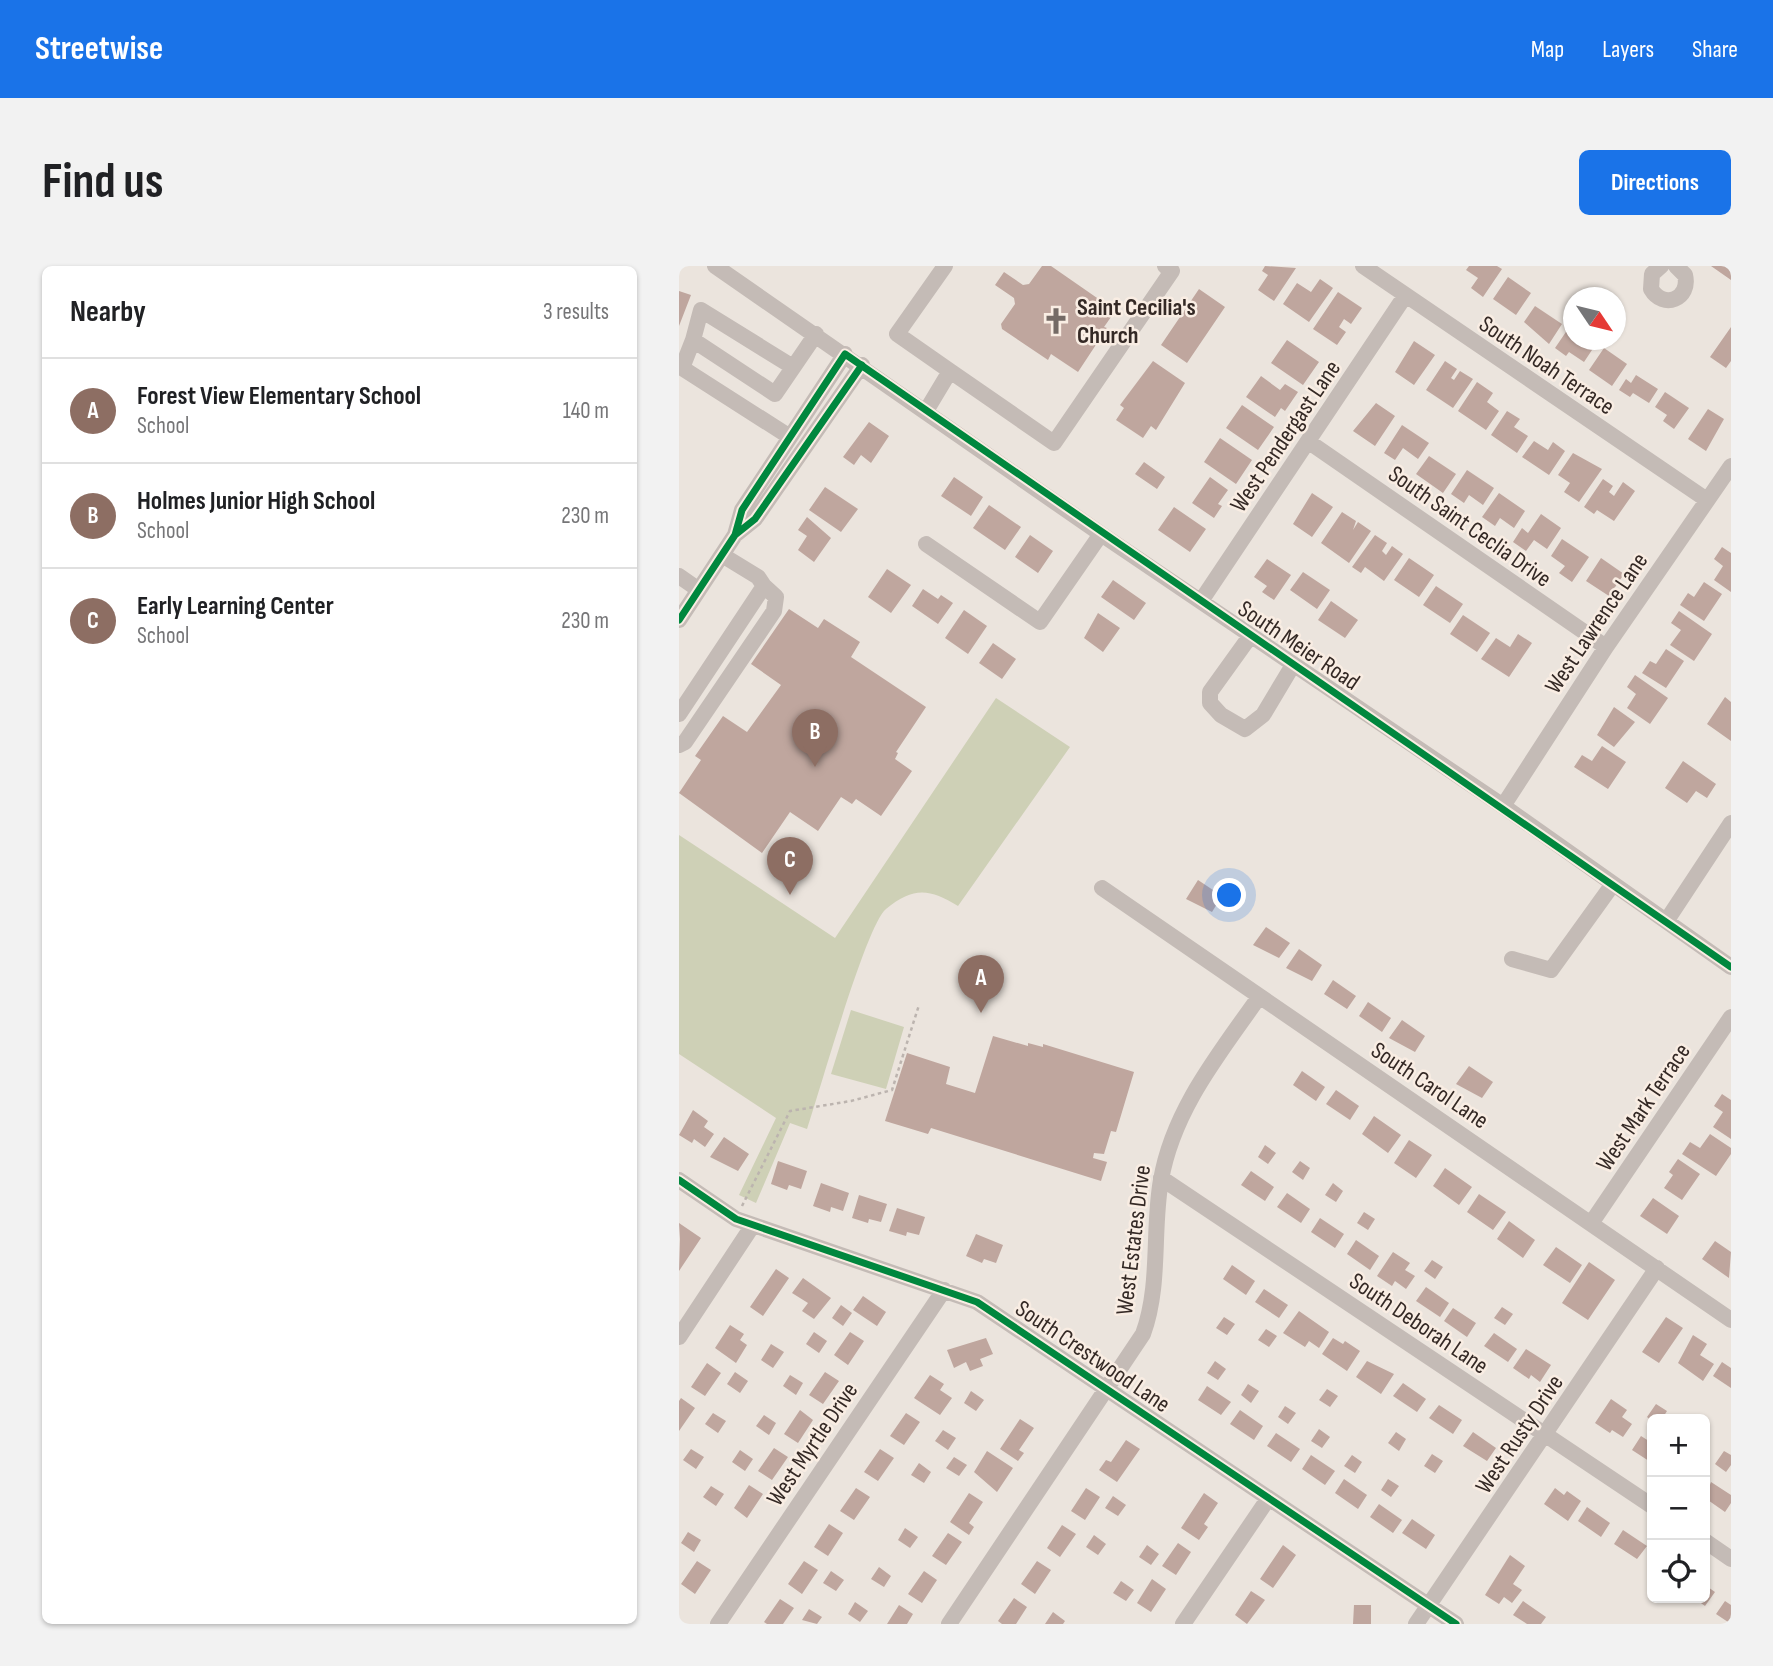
<!DOCTYPE html>
<meta charset="utf-8">
<style>
:root{--surface:#fff;--page:#f2f2f2;--text:#202124;--muted:#757577;--line:#e0e0e0;--accent:#1a73e8}
body{margin:0;font-family:"Sofia Sans Condensed",sans-serif;background:var(--page);color:var(--text)}
.controls{position:absolute;right:21px;bottom:21px;display:grid;overflow:hidden;border-radius:10px;box-shadow:0 2px 5px #0004}
.controls button{width:63px;height:63px;display:grid;place-items:center;padding:0;border:0;border-bottom:2px solid var(--line);background:var(--surface);color:var(--text);font:35px sans-serif}
.compass{position:absolute;left:884px;top:21px;width:63px;height:63px;border-radius:50%;background:var(--surface);box-shadow:0 2px 5px #0004;rotate:125deg}
.you{position:absolute;left:551px;top:630px;width:24px;height:24px;margin:-18px;border:5px solid #fff;border-radius:50%;background:#1a73e8;box-shadow:0 0 0 10px #1a73e833}
.badge{display:grid;place-items:center;width:46px;height:46px;border-radius:50%;background:var(--accent);color:#fff;font-size:23px;font-weight:700}
.pin{position:absolute;translate:-50% -58px;filter:drop-shadow(0 2px 4px #0008)}
.pin::after{content:'';position:absolute;top:37px;width:24px;height:21px;background:inherit;clip-path:polygon(0 0,100% 0,50% 100%)}
.list{margin:0;padding:0;list-style:none}
h2{display:flex;justify-content:space-between;align-items:center;height:91px;margin:0;padding:0 28px;font-size:30px}
h2 small{font-size:23px;font-weight:400;color:var(--muted)}
.list li{display:grid;grid-template-columns:46px 1fr auto;gap:21px;align-items:center;box-sizing:border-box;height:105px;padding:0 28px;border-top:2px solid var(--line)}
.list b{display:block;font-size:26px;white-space:nowrap}
.list p{margin:0;font-size:23px;white-space:nowrap;color:var(--muted)}
.list em{font-size:23px;font-style:normal;color:var(--muted)}
.icon{flex:none;width:38px;height:38px;fill:none;stroke:currentColor;stroke-width:2;stroke-linecap:round;stroke-linejoin:round}
.map{position:relative;flex:none;width:1052px;height:1358px;overflow:hidden;border-radius:10px}
header{display:flex;align-items:center;gap:42px;box-sizing:border-box;height:98px;padding:0 35px;background:var(--accent);color:#fff}
header strong{font-size:33px}
nav{display:flex;gap:38px;margin-inline-start:auto;font-size:24px}
.intro{display:flex;align-items:center;justify-content:space-between;box-sizing:border-box;height:168px;padding:0 42px}
h1{margin:0;font-size:49px}
.button{padding:18px 32px;border-radius:10px;background:var(--accent);color:#fff;font-size:24px;font-weight:700}
main{display:flex;gap:42px;padding:0 42px}
aside{flex:1;background:var(--surface);border-radius:10px;box-shadow:0 2px 5px #0004}
.map>svg:first-child{display:block}
.green{fill:#ced0b6}
.building{fill:#bfa69e}
.lines{fill:none;stroke-linecap:round;stroke-linejoin:round}
.path{stroke:#bcb4af;stroke-width:2.5;stroke-dasharray:3.5 3.5;stroke-linecap:butt}
.minor{stroke:#c4bbb6;stroke-width:16}
.cycleway-casing{stroke:#f9ede3;stroke-width:11}
.cycleway{stroke:#00873e;stroke-width:7}
.labels{text-anchor:middle;stroke-width:5;stroke-linejoin:round;paint-order:stroke}
.poi-label{font-size:24px;font-weight:bold;fill:#342925;stroke:#f9ede3;text-anchor:start}
.street-label{font-size:24px;fill:#342925;stroke:#f9ede3}
</style>
<header>
<strong>Streetwise</strong>
<nav><a>Map</a><a>Layers</a><a>Share</a></nav>
</header>
<div class="intro"><h1>Find us</h1><a class="button">Directions</a></div>
<main>
<aside>
<h2>Nearby<small>3 results</small></h2>
<ul class="list">
<li><span class="badge" style="background:#8d6e63">A</span><div><b>Forest View Elementary School</b><p>School</p></div><em>140 m</em></li>
<li><span class="badge" style="background:#8d6e63">B</span><div><b>Holmes Junior High School</b><p>School</p></div><em>230 m</em></li>
<li><span class="badge" style="background:#8d6e63">C</span><div><b>Early Learning Center</b><p>School</p></div><em>230 m</em></li>
</ul>
</aside>
<div class="map">
<svg width="1052" height="1358" viewBox="0 0 1052 1358">
<rect width="100%" height="100%" fill="#ebe4dd"/>
<path class="green" d="M317 432 391 481 279 640C251 623 235 620 207 643 187 659 140 828 128 863L111 857 77 937 60 929 97 852 0 788V569L156 672Z
M172 744 225 761 207 823 152 808Z"/>
<path class="building" d="M363 0H372L421 34 416 40 432 51 425 61 428 62 399 106 372 88 369 94 323 63 322 58 336 38 335 32 316 19 325 6 344 19 350 18Z
M586 0 617 2 595 35 579 24 589 9 583 5Z
M790 0H818L823 3 804 31 792 22 799 12 787 4Z
M1032 0H1052V14Z
M829 11 852 27 837 49 814 33Z
M641 13 654 22 630 56 604 38 618 17 632 26Z
M520 23 546 41 508 97 482 79Z
M0 25 12 29 0 60Z
M659 26 683 42 672 58 665 53 660 61 667 66 658 79 634 63Z
M856 40 883 58 870 78 845 56Z
M891 60 894 62V74H911L917 78 905 96 890 86 887 90 876 82Z
M1052 61V95L1047 102 1031 91Z
M608 74 640 96 624 119 592 97Z
M735 75 756 89 735 119 716 106Z
M925 82 948 98 933 120 910 104Z
M474 95 506 117 477 164 472 160 464 172 437 154 445 142 441 139Z
M766 95 778 103 772 112 775 114 781 105 794 113 774 142 747 124Z
M957 109 979 123 970 137 954 127 951 131 940 124 947 113 952 117Z
M582 110 601 124 606 118 619 126 606 145 602 142 596 151 567 131Z
M798 116 814 127 808 136 820 145 807 164 779 145Z
M986 126 1010 142 995 163 984 155 988 149 976 141Z
M697 137 716 150 696 180 674 165Z
M563 139 595 161 579 184 547 162Z
M1029 143 1045 153 1027 185 1009 173Z
M828 145 841 153 835 161 849 170 838 187 812 169Z
M190 156 210 170 192 197 182 189 175 199 164 191Z
M723 159 750 177 739 193 724 182 716 194 705 187Z
M541 172 573 194 557 218 525 196Z
M855 175 869 184 874 176 886 185 870 209 843 191Z
M894 187 923 203 900 236 885 226 891 217 879 209Z
M750 190 777 208 764 227 737 208Z
M465 196 486 211 478 223 456 208Z
M788 204 815 222 804 239 790 229 785 237 772 228Z
M275 211 304 231 292 250 262 230Z
M531 211 549 224 539 238 543 240 535 252 513 237Z
M924 213 934 220 930 226 935 230 944 216 956 225 935 255 918 244 915 248 905 241Z
M146 221 179 243 162 266 130 244Z
M633 227 654 241 633 271 614 258Z
M820 227 846 245 835 262 821 252 816 260 803 251Z
M310 239 342 261 326 284 294 262Z
M495 241 527 263 511 286 479 264Z
M663 246 677 255 674 264 679 256 692 265 670 297 642 277Z
M862 248 882 262 868 283 855 274 847 285 834 276 843 262 849 267Z
M128 251 152 272 135 296 119 284 128 270 119 264Z
M351 269 374 285 359 307 336 291Z
M696 269 708 277 703 285 707 289 713 280 724 288 705 315 686 301 682 307 673 301Z
M883 273 910 291 893 316 880 307 886 300 872 290Z
M1043 281 1052 287V326L1035 314 1044 300 1035 293Z
M730 292 755 309 740 331 715 314Z
M922 292 945 308 930 330 907 315Z
M588 293 612 309 595 334 583 326 588 320 575 311Z
M208 303 232 319 212 347 189 331Z
M624 306 651 324 638 343 611 324Z
M434 314 467 337 455 354 422 331Z
M1025 316 1043 328 1025 355 1001 339 1009 327 1015 331Z
M757 320 784 338 771 357 744 339Z
M244 323 259 333 262 329 274 337 259 358 233 340Z
M652 335 679 354 666 372 639 354Z
M110 343 139 362 145 353 181 376 172 391 247 441 217 486 219 487 216 493 233 505 202 550 177 533 173 538 162 531 139 565 111 546 83 587 0 527 22 494 16 490 44 450 68 466 102 419 72 398Z
M285 344 308 360 289 388 266 372Z
M1000 345 1033 368 1015 395 991 379 1002 364 992 357Z
M419 347 441 362 424 386 405 372Z
M784 349 811 367 798 386 771 368Z
M839 368 853 377 830 411 802 393 817 372 831 381Z
M314 377 337 393 323 413 300 397Z
M987 383 1005 395 987 422 963 407 971 395 977 398Z
M956 409 989 432 971 458 948 442 957 428 948 421Z
M1046 431 1052 436V475L1028 458Z
M935 441 956 456 935 481 918 469Z
M923 480 947 496 929 523 895 501 903 489 913 495Z
M1004 495 1037 518 1028 532 1017 525 1008 537 986 522Z
M519 614 543 630 533 646 507 633Z
M587 661 611 677 600 692 574 679Z
M620 683 643 699 633 715 607 702Z
M654 714 677 730 668 743 645 728Z
M689 736 712 752 703 766 680 750Z
M723 754 746 770 736 786 710 772Z
M314 770 349 780V777L364 781V778L455 806 437 866 432 865 425 888 415 887 414 892 428 896 422 915 252 862 249 868 206 855 228 787 271 801 267 818 296 827Z
M790 800 814 816 803 832 777 818Z
M623 805 646 821 637 835 614 819Z
M657 824 680 840 671 854 647 838Z
M1043 828 1052 834V873L1034 861 1044 846 1035 840Z
M14 844 29 855 25 861 35 868 26 881 15 873 13 877 0 869Z
M695 850 722 869 709 887 683 868Z
M1031 868 1052 882V888L1037 910 1003 888 1011 876 1021 882Z
M45 871 70 888 59 905 31 891Z
M730 874 753 889 737 912 715 897Z
M586 879 597 887 589 898 579 891Z
M999 893 1021 908 1003 934 985 922 994 909 990 906Z
M99 895 128 905 122 923 110 919 108 924 92 918Z
M621 895 631 902 624 914 613 906Z
M766 902 793 921 780 939 754 920Z
M572 905 595 921 586 935 562 919Z
M142 917 170 927 164 945 152 941 151 946 134 940Z
M654 917 664 925 657 936 646 929Z
M608 927 631 943 622 957 598 941Z
M800 928 827 946 814 964 788 946Z
M180 929 208 938 202 956 190 953 189 957 173 952Z
M974 932 1000 950 988 968 961 950Z
M218 942 246 951 240 969 228 966 227 970 210 965Z
M685 946 696 953 689 964 678 957Z
M641 952 665 968 656 982 632 966Z
M830 955 856 974 844 992 818 973Z
M0 957 22 972 0 1005 1 973Z
M297 968 324 979 317 997 305 993 303 997 287 990Z
M677 974 700 990 691 1004 668 988Z
M1036 975 1052 986 1050 1012 1023 993Z
M877 981 903 999 891 1017 864 999Z
M714 986 731 997 726 1004 736 1010 727 1023 716 1015 713 1020 698 1010Z
M753 994 764 1001 756 1013 745 1005Z
M910 996 936 1014 909 1054 883 1037Z
M553 999 576 1015 567 1029 544 1013Z
M97 1003 110 1012 84 1050 71 1041Z
M124 1012 152 1032 135 1053 123 1045 129 1037 113 1027Z
M747 1021 770 1037 761 1051 737 1035Z
M585 1023 609 1039 600 1052 576 1036Z
M184 1030 207 1046 198 1060 174 1044Z
M162 1039 173 1047 164 1060 153 1052Z
M823 1041 834 1048 826 1059 815 1052Z
M774 1042 797 1057 788 1071 765 1055Z
M620 1045 650 1066 640 1082 630 1075 626 1081 604 1067Z
M545 1051 556 1058 548 1069 537 1062Z
M987 1051 1004 1062 980 1097 963 1086Z
M51 1059 65 1068 61 1074 68 1079 57 1097 36 1082Z
M587 1063 598 1070 590 1081 579 1074Z
M135 1066 148 1075 140 1087 127 1078Z
M171 1066 185 1075 169 1099 155 1089Z
M815 1067 838 1083 829 1096 805 1080Z
M1014 1069 1028 1078 1021 1089 1035 1098 1024 1115 999 1097Z
M307 1072 314 1088 301 1093 304 1100 291 1105 287 1096 275 1102 268 1084Z
M654 1072 664 1078 666 1075 681 1085 668 1105 643 1088Z
M92 1078 105 1086 94 1102 82 1094Z
M847 1083 872 1099 861 1116 852 1109 850 1113 834 1102Z
M536 1095 547 1103 539 1114 528 1107Z
M688 1095 715 1108 702 1128 677 1111Z
M1043 1096 1052 1102V1122L1034 1110Z
M28 1097 42 1107 26 1130 12 1121Z
M56 1106 69 1115 61 1127 48 1118Z
M146 1106 160 1115 144 1138 130 1129Z
M111 1109 124 1117 117 1129 104 1120Z
M251 1109 265 1118 261 1124 273 1132 261 1149 235 1132Z
M724 1117 747 1133 738 1146 714 1130Z
M569 1118 580 1125 572 1137 562 1129Z
M528 1120 552 1136 542 1149 519 1134Z
M648 1123 659 1130 651 1141 640 1134Z
M292 1125 305 1134 297 1145 285 1137Z
M2 1132 16 1142 0 1165V1135Z
M932 1133 948 1144 943 1151 953 1158 944 1171 933 1164 931 1167 916 1157Z
M977 1138 988 1145 983 1153 973 1155 968 1151Z
M760 1139 783 1154 774 1168 750 1152Z
M606 1140 617 1147 609 1158 599 1151Z
M121 1144 134 1154 119 1177 105 1168Z
M561 1144 584 1160 575 1174 551 1158Z
M34 1147 47 1155 39 1167 26 1158Z
M227 1147 241 1156 225 1179 211 1170Z
M85 1149 97 1157 90 1169 77 1160Z
M341 1153 355 1162 340 1184 345 1187 339 1195 321 1183Z
M640 1163 651 1171 643 1182 632 1175Z
M264 1164 277 1172 269 1184 256 1175Z
M717 1166 727 1173 720 1185 709 1177Z
M794 1166 817 1182 808 1195 784 1180Z
M597 1167 621 1183 612 1196 588 1180Z
M962 1170 973 1177V1197L953 1184Z
M447 1174 461 1183 438 1216 420 1204 427 1194 432 1196Z
M95 1182 109 1191 93 1214 79 1205Z
M12 1183 25 1191 17 1203 4 1194Z
M201 1183 215 1192 199 1215 185 1206Z
M61 1184 74 1193 66 1205 53 1196Z
M308 1185 334 1202 318 1226 295 1206Z
M1045 1185 1052 1189V1199L1047 1206 1036 1198Z
M753 1188 764 1195 756 1207 745 1200Z
M632 1189 656 1205 646 1219 623 1203Z
M673 1189 683 1196 676 1207 665 1200Z
M275 1191 288 1199 280 1210 267 1202Z
M240 1197 252 1206 245 1217 232 1209Z
M665 1213 688 1229 679 1243 656 1227Z
M709 1213 720 1220 712 1231 702 1224Z
M1032 1216 1052 1229V1237L1046 1246 1026 1232Z
M70 1219 84 1228 68 1252 55 1242Z
M32 1220 45 1228 37 1240 24 1231Z
M177 1222 191 1231 175 1254 161 1245Z
M407 1222 421 1231 406 1254 392 1245Z
M876 1222 885 1229 888 1225 902 1235 889 1255 865 1238Z
M290 1227 304 1236 290 1257 295 1261 290 1269 271 1256Z
M525 1227 539 1237 525 1258 529 1261 520 1274 502 1262Z
M434 1230 447 1239 439 1250 426 1242Z
M700 1238 723 1254 714 1267 691 1251Z
M908 1241 931 1257 922 1271 899 1255Z
M733 1253 756 1269 747 1283 723 1267Z
M150 1258 164 1267 149 1290 135 1281Z
M383 1259 397 1268 381 1291 368 1282Z
M226 1262 239 1271 231 1282 219 1274Z
M944 1264 968 1280 958 1293 935 1278Z
M9 1266 22 1274 15 1286 2 1277Z
M269 1267 283 1276 267 1299 253 1290Z
M415 1269 427 1278 419 1289 407 1281Z
M499 1277 512 1286 497 1309 483 1300Z
M468 1279 480 1288 472 1299 460 1291Z
M604 1279 617 1289 594 1322 581 1313Z
M831 1289 846 1300 834 1318 843 1324 833 1337 825 1331 820 1338 806 1329Z
M18 1295 32 1304 16 1328 2 1318Z
M125 1295 139 1304 123 1328 109 1318Z
M358 1295 372 1304 356 1328 342 1318Z
M200 1301 212 1310 205 1321 192 1313Z
M152 1305 165 1314 157 1325 144 1317Z
M245 1305 258 1314 243 1337 229 1328Z
M473 1313 487 1323 472 1346 458 1337Z
M442 1315 455 1324 447 1335 434 1327Z
M1026 1319 1036 1326 1026 1340 1015 1332H1026Z
M572 1325 586 1334 568 1358 556 1349Z
M335 1332 348 1341 337 1358H323L319 1355Z
M101 1333 115 1342 104 1358H88L85 1356Z
M844 1335 867 1351 862 1358H848L834 1349Z
M1046 1335 1052 1339V1358L1037 1348Z
M176 1336 189 1345 181 1356 169 1348Z
M220 1339 234 1348 228 1358H208Z
M675 1339H692V1358H674Z
M130 1343 143 1351 138 1358 123 1354Z
M374 1346 386 1355 384 1358H366Z"/>
<g class="lines">
<path class="path" d="M63 940 111 845 172 835 213 824 240 739"/>
<path class="minor" d="M36 0 422 268 824 540 1052 701
M684 0 1028 234
M982 0 973 8 972 23C984 44 1012 33 1006 9L997 0
M14 74 22 44 114 101
M271 105 375 177 493 5 486 0
M247 145 271 105 218 68 266 0
M111 171 3 102 14 74 96 128 137 68
M630 176 927 381
M56 269 63 244 166 88
M247 278 361 356 422 268
M0 310 20 324
M522 335 726 30
M0 354 56 269 76 253 183 99
M572 369 531 426V437L542 449 566 463 584 449 614 399
M0 448 85 320 79 311 43 289
M0 479 6 476 95 345 97 331 85 320
M824 540 927 381 1052 200
M423 622 1052 1054
M988 654 1052 557
M833 693 872 704 934 618
M482 912 973 1240
M0 914 57 953 298 1036 777 1358
M913 956 1052 751
M0 1071 74 959
M1026 1275 1052 1293
M39 1358 265 1024
M270 1358 464 1068C482 1019 473 964 482 914 494 844 540 788 580 731
M504 1358 589 1233
M737 1358 978 1002"/>
<defs>
<path id="cycleway" d="M56 269 63 244 166 88 1052 701
M0 354 56 269 76 253 183 99
M0 914 57 953 298 1036 777 1358"/>
</defs>
<use href="#cycleway" class="cycleway-casing"/>
<use href="#cycleway" class="cycleway"/>
</g>
<defs>
<symbol id="church-bare" viewBox="-9 -9 18 18"><path d="M-1.2-6h2.4v3.5h3.3v2.4h-3.3V6h-2.4V-.1h-3.3v-2.4h3.3Z" fill="#746a65" stroke="#f9ede3" stroke-width="2.5" paint-order="stroke"/></symbol>
</defs>
<g fill-rule="evenodd">
<use href="#church-bare" x="358" y="36" width="38" height="38"/>
</g>
<g class="labels">
<g class="poi-label">
<text x="398" y="49">Saint Cecilia's<tspan x="398" dy="28">Church</tspan></text>
</g>
<g class="street-label">
<text transform="translate(868 99) rotate(34)" y="8">South Noah Terrace</text>
<text transform="translate(606 170) rotate(-56)" y="8">West Pendergast Lane</text>
<text transform="translate(791 260) rotate(35)" y="8">South Saint Ceclia Drive</text>
<text transform="translate(917 357) rotate(-56)" y="8">West Lawrence Lane</text>
<text transform="translate(620 379) rotate(34)" y="8">South Meier Road</text>
<text transform="translate(751 819) rotate(34)" y="8">South Carol Lane</text>
<text transform="translate(964 841) rotate(-56)" y="8">West Mark Terrace</text>
<text transform="translate(454 974) rotate(-83)" y="8">West Estates Drive</text>
<text transform="translate(740 1057) rotate(34)" y="8">South Deborah Lane</text>
<text transform="translate(414 1090) rotate(34)" y="8">South Crestwood Lane</text>
<text transform="translate(840 1168) rotate(-56)" y="8">West Rusty Drive</text>
<text transform="translate(133 1178) rotate(-56)" y="8">West Myrtle Drive</text>
</g>
</g>
</svg>
<div class="controls">
<button>+</button>
<button>−</button>
<button><svg class="icon" aria-label="locate" viewBox="0 0 24 24"><circle cx="12" cy="12" r="6"/><path d="M12 2v4M12 18v4M2 12h4M18 12h4"/></svg></button>
</div>
<svg class="compass" viewBox="-18 -18 36 36"><path d="M0-13l5 13h-10z" fill="#e53935"/><path d="M0 13l5-13h-10z" fill="#757577"/></svg>
<div class="you"></div>
<div class="pin badge" style="left:302px;top:747px;background:#8d6e63">A</div>
<div class="pin badge" style="left:136px;top:501px;background:#8d6e63">B</div>
<div class="pin badge" style="left:111px;top:629px;background:#8d6e63">C</div>
</div>
</main>
